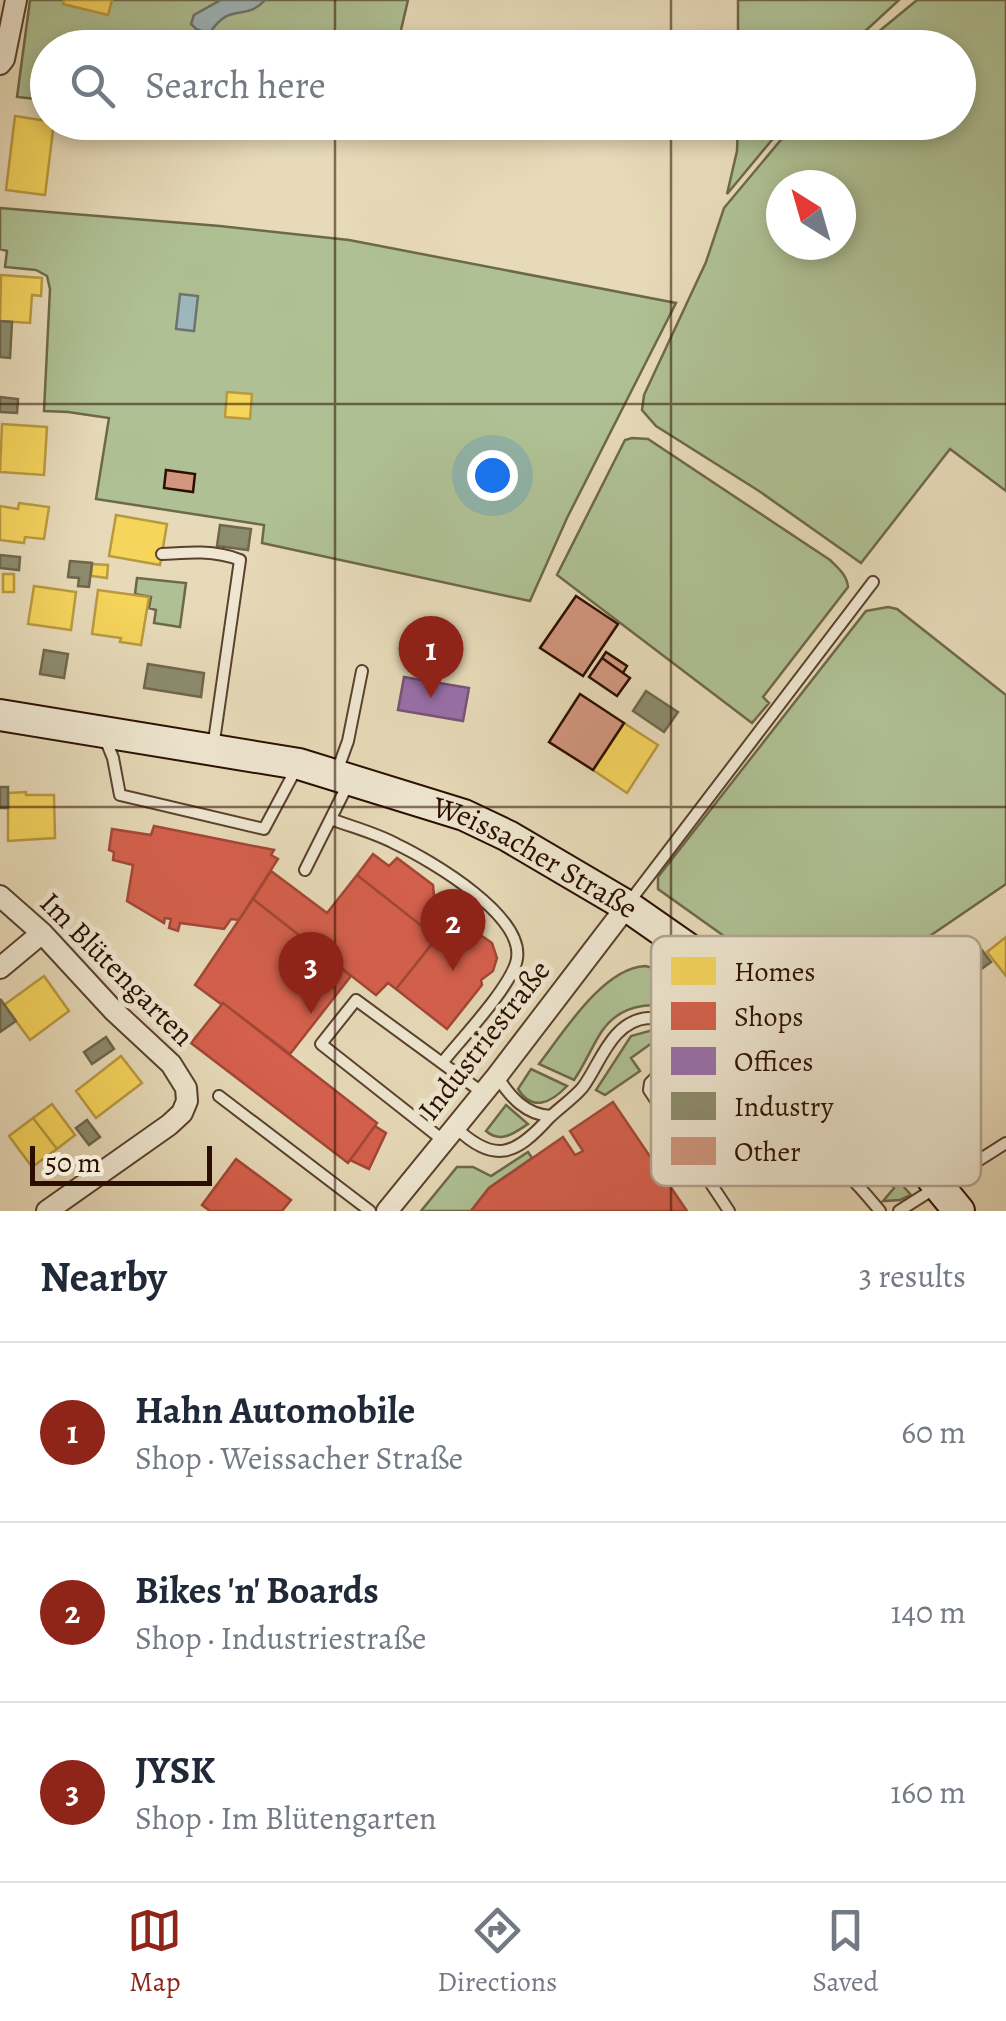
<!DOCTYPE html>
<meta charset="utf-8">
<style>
:root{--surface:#fff;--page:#f2f2f3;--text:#1f2937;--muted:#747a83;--line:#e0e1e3;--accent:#8f2418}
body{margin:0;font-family:Alegreya,serif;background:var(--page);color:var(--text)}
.compass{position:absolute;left:766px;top:170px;width:90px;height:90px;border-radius:50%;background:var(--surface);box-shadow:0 5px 15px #0003;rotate:323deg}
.scale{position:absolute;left:30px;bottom:25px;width:182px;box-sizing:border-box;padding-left:10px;border:5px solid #2b0e00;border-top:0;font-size:28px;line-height:35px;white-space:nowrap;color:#2b0e00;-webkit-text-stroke:8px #efe7d1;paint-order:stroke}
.you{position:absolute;left:492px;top:475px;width:35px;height:35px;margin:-25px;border:8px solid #fff;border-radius:50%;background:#1a73e8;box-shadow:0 0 0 15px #1a73e833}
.badge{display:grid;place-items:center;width:65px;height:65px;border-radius:50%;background:var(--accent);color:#fff;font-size:32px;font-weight:700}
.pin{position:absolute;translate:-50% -82px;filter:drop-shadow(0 2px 5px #0008)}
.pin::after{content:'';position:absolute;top:52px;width:35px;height:30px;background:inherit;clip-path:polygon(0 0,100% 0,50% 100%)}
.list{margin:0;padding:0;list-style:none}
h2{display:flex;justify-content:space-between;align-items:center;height:130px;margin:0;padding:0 40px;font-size:42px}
h2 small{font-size:32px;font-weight:400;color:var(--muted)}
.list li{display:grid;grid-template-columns:65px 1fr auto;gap:30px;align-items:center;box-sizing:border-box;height:180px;padding:0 40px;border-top:2px solid var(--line)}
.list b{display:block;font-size:38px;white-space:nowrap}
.list p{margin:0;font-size:32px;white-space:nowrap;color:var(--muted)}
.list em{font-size:32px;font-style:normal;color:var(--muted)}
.icon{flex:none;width:55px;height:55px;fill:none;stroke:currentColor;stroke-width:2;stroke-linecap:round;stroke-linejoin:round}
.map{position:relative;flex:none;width:1006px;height:1211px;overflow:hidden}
.search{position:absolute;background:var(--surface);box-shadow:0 5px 15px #0003;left:30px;right:30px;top:30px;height:110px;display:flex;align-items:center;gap:25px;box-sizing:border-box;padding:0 35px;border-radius:55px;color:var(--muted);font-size:38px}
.sheet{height:670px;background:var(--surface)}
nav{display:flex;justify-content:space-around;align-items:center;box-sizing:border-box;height:140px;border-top:2px solid var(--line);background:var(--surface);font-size:28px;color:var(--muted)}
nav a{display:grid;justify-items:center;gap:5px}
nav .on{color:var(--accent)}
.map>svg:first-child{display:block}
.green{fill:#afc194;stroke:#6d684a;stroke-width:2.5;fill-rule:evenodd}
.water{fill:#9db7bb;stroke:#6f7370;stroke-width:2.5}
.homes{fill:#f6d55c;stroke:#b99940;stroke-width:2.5}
.shops{fill:#d6604d;stroke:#a34736;stroke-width:2.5}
.offices{fill:#9970ab;stroke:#785378;stroke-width:2.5}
.industry{fill:#8c8c6e;stroke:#6f664d;stroke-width:2.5}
.building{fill:#d2967e;stroke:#2b0e00;stroke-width:2.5}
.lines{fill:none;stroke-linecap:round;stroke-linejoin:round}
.lane-casing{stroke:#5a412e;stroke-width:14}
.street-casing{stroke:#5a412e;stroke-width:24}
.secondary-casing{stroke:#2b0e00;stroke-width:34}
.lane{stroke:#efe7d1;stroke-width:10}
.street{stroke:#efe7d1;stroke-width:20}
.secondary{stroke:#efe7d1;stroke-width:30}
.grid{fill:none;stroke:#2b0e00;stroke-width:2.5;stroke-opacity:0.55}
.labels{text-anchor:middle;stroke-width:10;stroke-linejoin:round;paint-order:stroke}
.street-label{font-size:30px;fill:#2b0e00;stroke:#efe7d1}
.key{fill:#efe7d1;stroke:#b4a692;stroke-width:2.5}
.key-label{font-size:28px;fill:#2b0e00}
</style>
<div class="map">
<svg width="1006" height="1211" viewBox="0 0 1006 1211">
<rect width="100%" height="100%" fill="#e7dab8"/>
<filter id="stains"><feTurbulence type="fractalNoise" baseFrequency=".002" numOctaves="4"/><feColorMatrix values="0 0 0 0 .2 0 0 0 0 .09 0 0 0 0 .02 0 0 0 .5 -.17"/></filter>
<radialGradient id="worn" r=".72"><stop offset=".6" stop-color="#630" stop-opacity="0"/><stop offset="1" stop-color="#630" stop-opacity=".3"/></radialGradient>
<path class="green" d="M30 0H221L194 15 192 24 209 34C212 29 215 24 219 20 233 6 248 18 265 0H408L397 47 48 48 47 100 17 97Z
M738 0H899L848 47 738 48Z
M917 0H1006V491L950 449 861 563 759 491 656 426 642 410 644 395 706 262 724 208 795 123 958 122V48L860 47ZM841 185V245H781V185Z
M738 123H786L727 194 737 151Z
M0 208 220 226 349 240 676 303 567 518 530 601 262 543 264 525 96 499 109 418 68 412 44 411 50 289 47 276 36 270 5 267 7 251 0 249Z
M632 438 648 439 830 560C838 568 847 575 848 587L763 697 769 703 752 723 557 575 625 440Z
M137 578 186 583 180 627 154 623 156 610 149 608 151 597 135 594Z
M888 607 897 609 1006 695V884L902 955 824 1017 776 973 658 889V877L866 611Z
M645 966 658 969 697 992 837 1119 876 1155 911 1195 900 1200 883 1201 894 1188 767 1062 700 1004 689 1017C661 998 622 1002 602 1031 592 1046 585 1064 574 1080L539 1064C563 1033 603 968 645 966Z
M653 1030 669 1032 679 1044 673 1048 663 1035 631 1058 640 1071 605 1095 596 1090 631 1036Z
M531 1069 567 1086C551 1103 532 1112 518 1089Z
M506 1105 528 1124C514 1133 501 1144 486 1131Z
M528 1152 532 1158 489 1188 471 1211H421L457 1167H473L491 1176Z"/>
<path class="water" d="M221 0H265C244 23 231 0 209 34L196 29 191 24 194 15Z
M180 294 198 296 194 331 176 329Z"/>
<path class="homes" d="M64 0H112L108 15 63 4Z
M15 116 54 122 45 195 6 190Z
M1 275 42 278 41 296 32 295 30 323 0 321Z
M227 392 252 394 250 419 225 417Z
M2 424 47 427 44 475 0 472Z
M19 503 49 507 44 539 25 537 24 543 0 540V506L18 509Z
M116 515 167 524 160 565 109 556Z
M92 564 108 565 107 578 91 576Z
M3 574H14V592H3Z
M34 586 76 592 71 630 28 624Z
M98 590 149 597 141 645 120 642 121 638 92 634Z
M624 723 658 745 627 793 593 770Z
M26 792V795H54L55 838 8 841V793Z
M1006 937V976L987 952Z
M44 976 69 1011 30 1040 4 1005Z
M121 1056 142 1083 96 1118 76 1091Z
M52 1104 75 1135 57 1149 33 1118Z
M33 1118 57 1149 32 1167 9 1136Z"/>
<path class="shops" d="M154 826 274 850 271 855 278 859 239 920 231 919 224 929 180 923 178 931 169 928 171 919 165 918 164 923 127 901 133 865 113 860 114 852 109 850 112 829 151 835Z
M373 854 389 866 397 858 433 885 434 895 457 912 437 938 357 875Z
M271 871 327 913 357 875 437 938 396 989 388 983 376 995 253 899Z
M253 899 351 976 290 1054 223 1003 221 1004 195 985Z
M457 912 474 926 475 934H479L492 943 497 958 493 971 481 980 482 985 447 1029 396 989Z
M223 1003 377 1123 348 1163 191 1043Z
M613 1102 687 1211H471L489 1188 563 1137 575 1155 583 1151 570 1131Z
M375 1126 386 1133 369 1169 350 1160Z
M236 1159 291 1200 282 1211H210L202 1205Z"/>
<path class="offices" d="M404 677 469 688 463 721 398 710Z"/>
<path class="industry" d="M0 321 12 322 10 358 0 357Z
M0 397 18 399 17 413 0 412Z
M220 525 251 529 248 550 217 546Z
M0 555 20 557 19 570 0 568Z
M70 561 92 563 89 587 78 586 79 578 68 577Z
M44 650 68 654 64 678 40 674Z
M148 664 204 673 201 697 144 688Z
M646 691 678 712 664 732 633 711Z
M0 787H8V808H0Z
M975 941 991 962 958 986 943 965Z
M1 1000 16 1021 0 1032V1001Z
M106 1037 114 1049 92 1064 84 1052Z
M87 1120 100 1137 89 1145 76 1128Z"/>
<path class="building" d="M166 470 195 474 193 492 164 488Z
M576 596 618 624 583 676 540 648Z
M606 652 627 666 623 673 602 658Z
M602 658 630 678 617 696 589 677Z
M580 694 624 723 593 770 549 742Z"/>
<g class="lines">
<defs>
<path id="lane" d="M162 554C188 552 216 550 240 560L213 748
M104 736 113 758 120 795 264 829 296 769
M336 774 348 741 362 671
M331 819C352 827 376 833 396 844 430 860 530 918 516 963 507 991 462 1038 442 1063
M305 870 349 782
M627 905 873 582
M811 1032 906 960
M705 1045 656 1077 650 1083 649 1090 729 1211
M497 1076C510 1097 526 1115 551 1116
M219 1096 370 1211
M455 1127C494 1164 515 1156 549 1118 560 1107 573 1099 583 1087 601 1062 612 1021 648 1018 656 1018 664 1019 671 1022 693 1032 713 1052 732 1068 783 1112 837 1158 880 1211
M444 1141 321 1044 356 1000 483 1093
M899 1211 1006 1143"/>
<path id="street" d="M0 64 4 59 16 0
M0 896 42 933 114 1011 171 1064 186 1088 187 1101 182 1113 169 1125 47 1211
M0 968 42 933
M387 1211 497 1076 627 906"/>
<g id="secondary">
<path id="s1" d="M0 715 299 764 464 815 508 836 627 906 809 1033 871 1104 959 1211"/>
</g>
</defs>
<use href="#lane" class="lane-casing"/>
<use href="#street" class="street-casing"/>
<use href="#secondary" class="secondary-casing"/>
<use href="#lane" class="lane"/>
<use href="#street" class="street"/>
<use href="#secondary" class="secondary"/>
</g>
<path class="grid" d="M335 0V48M671 0V48M335 122V1211M671 122V1211M0 404H1006M0 807H1006"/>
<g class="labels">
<g class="street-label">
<text dy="10" stroke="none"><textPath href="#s1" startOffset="558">Weissacher Straße</textPath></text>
<text transform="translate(117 969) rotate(45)" y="10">Im Blütengarten</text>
<text transform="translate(484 1040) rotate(-52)" y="10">Industriestraße</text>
</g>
</g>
<rect x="651" y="936" width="330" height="250" rx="15" class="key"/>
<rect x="671" y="957" width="45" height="28" fill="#f6d55c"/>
<rect x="671" y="1002" width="45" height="28" fill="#d6604d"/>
<rect x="671" y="1047" width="45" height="28" fill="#9970ab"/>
<rect x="671" y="1092" width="45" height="28" fill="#8c8c6e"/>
<rect x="671" y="1137" width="45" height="28" fill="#d2967e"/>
<g class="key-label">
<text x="734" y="981">Homes</text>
<text x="734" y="1026">Shops</text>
<text x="734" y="1071">Offices</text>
<text x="734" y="1116">Industry</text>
<text x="734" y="1161">Other</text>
</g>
<rect width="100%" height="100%" filter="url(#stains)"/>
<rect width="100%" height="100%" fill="url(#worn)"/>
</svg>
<svg class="compass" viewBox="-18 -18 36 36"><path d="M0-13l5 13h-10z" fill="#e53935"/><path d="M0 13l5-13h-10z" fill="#747a83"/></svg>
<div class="scale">50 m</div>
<div class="you"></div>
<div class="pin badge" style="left:431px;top:698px">1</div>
<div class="pin badge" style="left:453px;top:971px">2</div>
<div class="pin badge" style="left:311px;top:1014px">3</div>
<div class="search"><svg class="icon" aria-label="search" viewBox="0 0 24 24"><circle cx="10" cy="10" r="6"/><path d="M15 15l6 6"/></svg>Search here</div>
</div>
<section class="sheet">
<h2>Nearby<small>3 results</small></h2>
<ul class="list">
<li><span class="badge">1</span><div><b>Hahn Automobile</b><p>Shop · Weissacher Straße</p></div><em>60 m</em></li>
<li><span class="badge">2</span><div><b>Bikes 'n' Boards</b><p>Shop · Industriestraße</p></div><em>140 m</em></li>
<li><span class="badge">3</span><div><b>JYSK</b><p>Shop · Im Blütengarten</p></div><em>160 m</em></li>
</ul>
</section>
<nav>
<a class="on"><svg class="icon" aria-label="map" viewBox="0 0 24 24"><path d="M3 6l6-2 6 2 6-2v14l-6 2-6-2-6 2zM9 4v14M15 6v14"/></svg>Map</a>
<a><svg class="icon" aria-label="directions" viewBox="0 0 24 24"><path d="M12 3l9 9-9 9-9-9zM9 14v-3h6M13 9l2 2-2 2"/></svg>Directions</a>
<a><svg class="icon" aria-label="saved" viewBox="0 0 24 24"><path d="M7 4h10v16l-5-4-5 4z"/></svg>Saved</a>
</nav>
